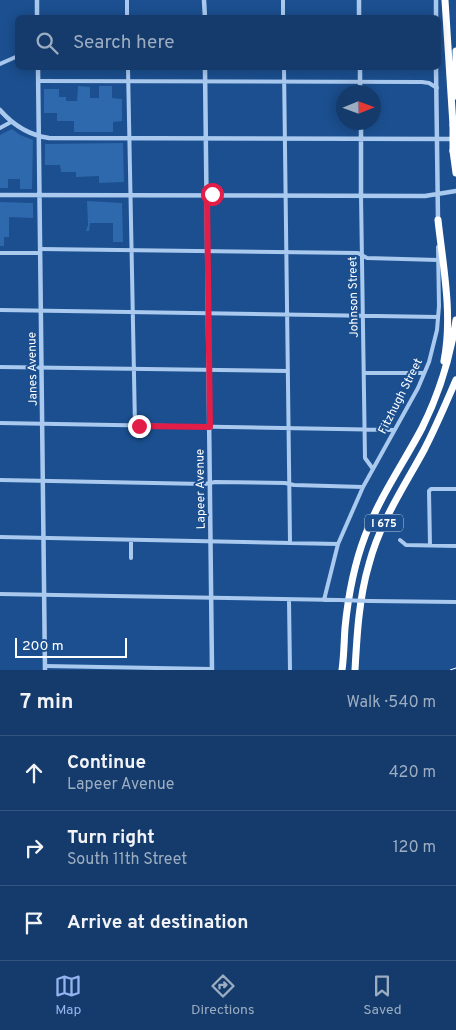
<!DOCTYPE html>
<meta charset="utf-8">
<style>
:root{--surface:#143b6b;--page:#214673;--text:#f1f3f6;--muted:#9dadc1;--line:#33557e;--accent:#95b2f1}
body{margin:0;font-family:Overpass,sans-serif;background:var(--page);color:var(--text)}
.compass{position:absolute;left:336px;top:85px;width:45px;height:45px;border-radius:50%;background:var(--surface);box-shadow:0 2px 12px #0003;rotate:89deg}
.scale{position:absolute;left:15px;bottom:12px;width:112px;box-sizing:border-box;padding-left:5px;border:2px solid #fff;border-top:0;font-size:14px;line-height:18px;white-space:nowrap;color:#fff;-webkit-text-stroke:4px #1b4f8f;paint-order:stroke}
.stop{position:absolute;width:15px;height:15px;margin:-11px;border:4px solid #e11d48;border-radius:50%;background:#fff}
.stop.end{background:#e11d48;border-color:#fff;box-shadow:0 1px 5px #0008}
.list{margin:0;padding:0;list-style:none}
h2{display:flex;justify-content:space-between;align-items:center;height:65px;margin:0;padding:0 20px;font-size:21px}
h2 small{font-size:16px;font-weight:400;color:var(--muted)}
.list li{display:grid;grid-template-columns:32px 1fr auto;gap:15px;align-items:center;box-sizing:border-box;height:75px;padding:0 20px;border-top:1px solid var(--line)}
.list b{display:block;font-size:19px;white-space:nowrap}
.list p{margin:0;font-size:16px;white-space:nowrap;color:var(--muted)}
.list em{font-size:16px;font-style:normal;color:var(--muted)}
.icon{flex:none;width:28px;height:28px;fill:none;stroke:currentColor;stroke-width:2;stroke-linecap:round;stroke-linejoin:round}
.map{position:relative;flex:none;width:456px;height:670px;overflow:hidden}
.search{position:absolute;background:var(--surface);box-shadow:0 2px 12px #0003;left:15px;right:15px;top:15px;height:55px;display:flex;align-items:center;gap:12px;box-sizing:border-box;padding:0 18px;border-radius:8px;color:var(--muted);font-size:19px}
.sheet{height:290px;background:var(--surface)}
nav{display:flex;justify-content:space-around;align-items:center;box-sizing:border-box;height:70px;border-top:1px solid var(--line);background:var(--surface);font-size:14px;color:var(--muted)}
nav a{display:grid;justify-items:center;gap:2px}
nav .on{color:var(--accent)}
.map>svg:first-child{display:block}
.green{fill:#2e69ad}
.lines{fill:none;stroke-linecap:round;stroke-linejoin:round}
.minor{stroke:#a9c9ee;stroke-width:4}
.tertiary{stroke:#a9c9ee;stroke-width:4.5}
.motorway{stroke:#fff;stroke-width:7}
.rail{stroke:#fff;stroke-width:1;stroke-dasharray:9 4;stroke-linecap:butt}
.minor-bridge{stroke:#a9c9ee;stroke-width:4}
.motorway-bridge{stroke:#fff;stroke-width:7}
.route{stroke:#e11d48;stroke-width:6}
.labels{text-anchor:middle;stroke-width:4;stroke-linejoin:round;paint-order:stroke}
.shield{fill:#1b4f8f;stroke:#bbcadd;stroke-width:1}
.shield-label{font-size:11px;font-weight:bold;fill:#fff}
.street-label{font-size:12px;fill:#fff;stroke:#1b4f8f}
</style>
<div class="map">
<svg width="456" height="670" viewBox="0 0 456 670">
<rect width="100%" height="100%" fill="#1b4f8f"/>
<path class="green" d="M78 86 90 87V98H99V86H112V98L122 99V121L113 122V132H74V121H57V113H44V89H59V97H66V101H77Z
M12 129 20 135 33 140 32 189H20V179H8V188H0V135Z
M123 143 124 182 99 183V176L76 177V172H61L60 165H45V144Z
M87 201 122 203 123 242H113V223H90L89 231H86L88 225Z
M0 202 33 203V218L9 217V237H4V246H0Z"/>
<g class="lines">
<path class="minor" d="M127 0V18
M283 0V18
M0 64 18 56
M128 68 135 426
M284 68 290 542
M38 81 422 82 429 83 437 88
M0 128 11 122
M361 195 365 458 373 469
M40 249 358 253 367 258 438 260
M0 253H39
M0 310 438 317
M0 367 288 371
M364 373H424
M0 423 394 430
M0 480 205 484 215 482 285 483 294 485 363 487
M0 537 338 544
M400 540 406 545 456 546
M430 545 429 491 431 489H456
M131 558V540
M0 594 339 600
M289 600 290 670
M324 600 338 544 363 487 418 388 429 362 437 330 439 306 438 247
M370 601 456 602
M45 666 212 669"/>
<path class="tertiary" d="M37 0V18
M204 0 205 18
M359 0V18
M436 0V18
M38 68 45 670
M205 68 212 670
M360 68V92
M436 68 438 220
M0 110C13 125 29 135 49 138L455 139
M361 122V195
M0 195 425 196 456 191"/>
<path class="motorway" d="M445 0 453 125
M456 51V96
M453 151 456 173
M438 220C443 266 453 315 444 361
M342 670C344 656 344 642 345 628 348 597 354 565 365 536 379 498 403 464 422 428 439 394 450 359 456 320
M355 670C357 634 359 598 369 564 380 522 404 487 424 450 436 427 446 403 456 380"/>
<path class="rail" d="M450 670 456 668"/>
<path class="minor-bridge" d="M339 600 370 601"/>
<path class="motorway-bridge" d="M453 125V151"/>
</g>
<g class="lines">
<path class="route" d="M139 426 210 427 207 194H212"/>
</g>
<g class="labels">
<rect class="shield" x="365" y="514.5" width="38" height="17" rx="4"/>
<g class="shield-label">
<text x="384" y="527">I 675</text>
</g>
<g class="street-label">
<text transform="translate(353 297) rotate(-91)" y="4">Johnson Street</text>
<text transform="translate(32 369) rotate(-91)" y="4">Janes Avenue</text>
<text transform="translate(400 396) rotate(-63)" y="4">Fitzhugh Street</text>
<text transform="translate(200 489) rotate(-91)" y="4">Lapeer Avenue</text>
</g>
</g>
</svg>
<svg class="compass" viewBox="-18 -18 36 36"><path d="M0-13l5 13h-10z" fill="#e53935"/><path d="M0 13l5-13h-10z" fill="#9dadc1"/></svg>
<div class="scale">200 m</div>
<div class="stop" style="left:212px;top:194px"></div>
<div class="stop end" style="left:139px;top:426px"></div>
<div class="search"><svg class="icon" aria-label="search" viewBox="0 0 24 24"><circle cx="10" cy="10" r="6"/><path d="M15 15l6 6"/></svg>Search here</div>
</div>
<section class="sheet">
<h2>7 min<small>Walk · 540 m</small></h2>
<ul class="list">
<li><svg class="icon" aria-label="ahead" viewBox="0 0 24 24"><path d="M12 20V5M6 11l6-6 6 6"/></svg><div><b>Continue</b><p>Lapeer Avenue</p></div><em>420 m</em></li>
<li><svg class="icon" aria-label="right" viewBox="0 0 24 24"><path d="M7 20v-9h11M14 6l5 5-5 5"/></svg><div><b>Turn right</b><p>South 11th Street</p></div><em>120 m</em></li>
<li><svg class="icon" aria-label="arrive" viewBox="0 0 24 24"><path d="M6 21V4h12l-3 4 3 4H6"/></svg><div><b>Arrive at destination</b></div></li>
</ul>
</section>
<nav>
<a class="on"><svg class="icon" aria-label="map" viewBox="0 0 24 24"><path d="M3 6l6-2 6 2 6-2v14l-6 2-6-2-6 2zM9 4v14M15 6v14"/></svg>Map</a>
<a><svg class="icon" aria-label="directions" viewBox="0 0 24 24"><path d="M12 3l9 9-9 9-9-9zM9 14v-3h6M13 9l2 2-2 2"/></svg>Directions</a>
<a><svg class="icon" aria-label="saved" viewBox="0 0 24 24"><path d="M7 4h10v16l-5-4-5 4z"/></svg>Saved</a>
</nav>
